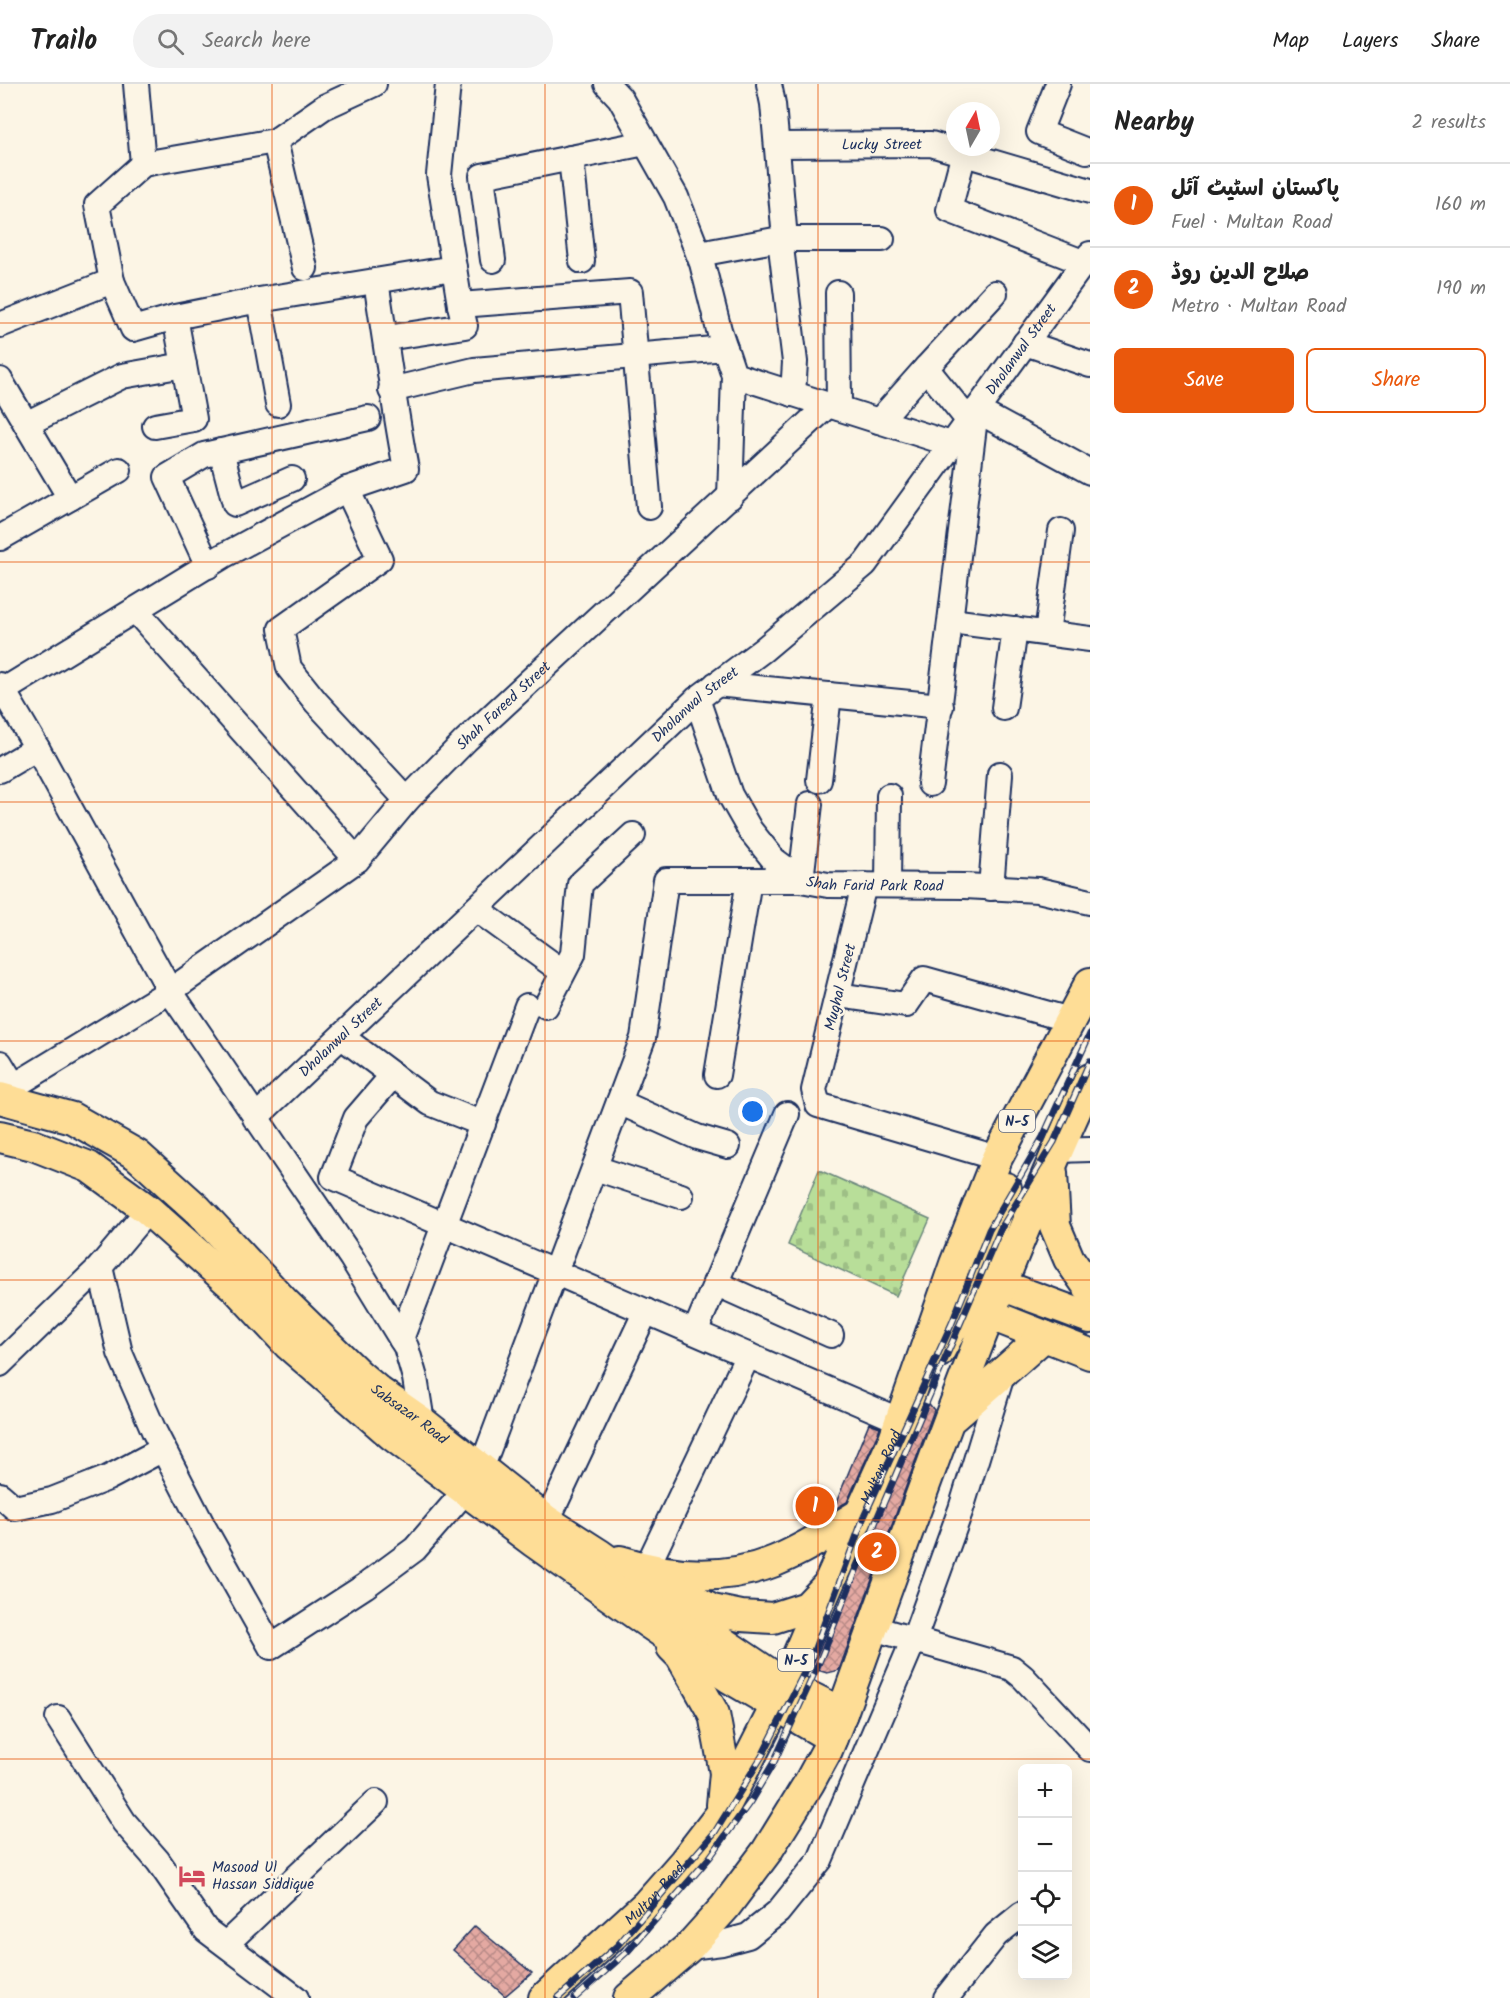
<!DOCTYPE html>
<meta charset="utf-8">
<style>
:root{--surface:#fff;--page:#f2f2f2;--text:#222;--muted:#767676;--line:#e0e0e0;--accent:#ea580c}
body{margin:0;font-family:Kalam,"Playpen Sans Arabic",sans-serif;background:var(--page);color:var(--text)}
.controls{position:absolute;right:18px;bottom:18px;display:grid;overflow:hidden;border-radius:9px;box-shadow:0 6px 24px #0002}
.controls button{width:54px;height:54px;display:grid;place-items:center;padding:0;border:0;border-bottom:2px solid var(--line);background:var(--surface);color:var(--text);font:30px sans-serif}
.compass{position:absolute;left:946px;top:18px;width:54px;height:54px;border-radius:50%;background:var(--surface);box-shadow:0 6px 24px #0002;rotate:9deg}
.you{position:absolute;left:753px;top:1028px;width:21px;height:21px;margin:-15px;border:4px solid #fff;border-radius:50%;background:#1a73e8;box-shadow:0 0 0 9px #1a73e833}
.badge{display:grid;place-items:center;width:39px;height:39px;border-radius:50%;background:var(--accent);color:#fff;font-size:20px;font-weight:700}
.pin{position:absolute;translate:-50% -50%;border:3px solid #fff;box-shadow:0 2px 6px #0006}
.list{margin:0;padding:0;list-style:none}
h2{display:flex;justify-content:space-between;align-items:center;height:78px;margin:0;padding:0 24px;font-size:26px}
h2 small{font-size:20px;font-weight:400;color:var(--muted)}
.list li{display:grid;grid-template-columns:39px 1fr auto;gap:18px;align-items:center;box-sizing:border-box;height:84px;padding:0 24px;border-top:2px solid var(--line)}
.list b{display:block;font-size:22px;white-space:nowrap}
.list p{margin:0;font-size:20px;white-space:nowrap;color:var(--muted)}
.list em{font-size:20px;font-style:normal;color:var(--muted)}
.actions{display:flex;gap:12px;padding:18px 24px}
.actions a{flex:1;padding:14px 0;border:2px solid var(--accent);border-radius:9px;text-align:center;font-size:21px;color:var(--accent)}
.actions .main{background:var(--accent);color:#fff}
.icon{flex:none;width:33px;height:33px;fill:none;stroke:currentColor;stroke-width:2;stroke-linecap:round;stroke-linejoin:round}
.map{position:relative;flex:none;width:1090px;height:1914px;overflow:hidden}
header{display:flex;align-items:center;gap:36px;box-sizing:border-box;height:84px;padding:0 30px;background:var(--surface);border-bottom:2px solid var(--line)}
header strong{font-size:28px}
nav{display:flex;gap:33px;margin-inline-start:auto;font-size:21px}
.search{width:420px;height:54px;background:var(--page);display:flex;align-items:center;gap:15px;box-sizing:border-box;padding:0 21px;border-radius:33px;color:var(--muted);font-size:22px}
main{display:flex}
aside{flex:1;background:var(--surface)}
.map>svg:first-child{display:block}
.cemetery{fill:url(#cemetery-stones);stroke:#6a867c;stroke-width:1.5}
.building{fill:url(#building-cross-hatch);stroke:#1b2f5e;stroke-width:1.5}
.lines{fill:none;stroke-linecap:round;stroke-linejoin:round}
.minor-casing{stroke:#1b2f5e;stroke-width:28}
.major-casing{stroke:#1b2f5e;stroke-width:34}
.minor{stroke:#fcf5e5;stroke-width:24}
.major{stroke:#fedd96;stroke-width:30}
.rail-casing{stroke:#1b2f5e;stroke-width:7}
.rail{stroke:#fcf5e5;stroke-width:4.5;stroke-dasharray:14;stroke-linecap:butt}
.grid{fill:none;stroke:#e8590c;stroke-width:1.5;stroke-opacity:0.55}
.labels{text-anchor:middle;stroke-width:5;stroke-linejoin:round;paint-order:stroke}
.shield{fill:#fcf5e5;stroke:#5e6a86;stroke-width:1.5}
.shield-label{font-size:14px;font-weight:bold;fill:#1b2f5e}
.street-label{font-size:15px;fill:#1b2f5e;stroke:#fcf5e5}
.poi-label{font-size:15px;fill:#1b2f5e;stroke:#fcf5e5;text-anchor:start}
</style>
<header>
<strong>Trailo</strong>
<div class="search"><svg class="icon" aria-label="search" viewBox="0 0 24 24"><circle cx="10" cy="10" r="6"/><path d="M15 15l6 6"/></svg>Search here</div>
<nav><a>Map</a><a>Layers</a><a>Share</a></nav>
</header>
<main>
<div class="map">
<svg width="1090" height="1914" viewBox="0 0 1090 1914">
<defs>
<pattern id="cemetery-stones" width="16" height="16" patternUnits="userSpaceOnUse" patternTransform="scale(1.5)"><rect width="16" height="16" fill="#b8de99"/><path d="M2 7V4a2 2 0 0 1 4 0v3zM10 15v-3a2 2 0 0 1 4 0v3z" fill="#9ebf86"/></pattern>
<pattern id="building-cross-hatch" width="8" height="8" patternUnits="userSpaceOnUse" patternTransform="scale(1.5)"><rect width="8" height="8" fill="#e4a9a2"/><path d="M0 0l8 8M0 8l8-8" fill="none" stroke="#b88a87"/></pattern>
</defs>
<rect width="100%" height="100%" fill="#fcf5e5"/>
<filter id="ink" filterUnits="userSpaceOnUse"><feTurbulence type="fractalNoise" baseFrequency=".0167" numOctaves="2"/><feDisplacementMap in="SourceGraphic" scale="12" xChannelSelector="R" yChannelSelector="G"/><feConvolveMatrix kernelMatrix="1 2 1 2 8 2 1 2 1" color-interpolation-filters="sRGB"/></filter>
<g filter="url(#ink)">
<path class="cemetery" d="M819 1086 930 1135 896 1212 788 1161Z"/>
<path class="building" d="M926 1316 934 1326 839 1586 827 1589 811 1584 910 1362Z
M869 1339 880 1343 878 1349 847 1418 833 1426Z
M475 1842 532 1889 505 1912 453 1866Z"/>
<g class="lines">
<defs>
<g id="minor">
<path d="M136 0 143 80 275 57 324 23 374 0"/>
<path d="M607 0 620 14 676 113 702 179 719 246 734 291 951 360"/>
<path d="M769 0 773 20 785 155"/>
<path d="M1058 0 1039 48 1087 67"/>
<path d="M275 57 305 184"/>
<path id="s1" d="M777 61 931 60 1090 107"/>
<path d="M964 69 949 126 1090 181"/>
<path d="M571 74 582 177"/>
<path d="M780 155 795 278 793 310"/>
<path d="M699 170 780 155H882"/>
<path d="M493 176 482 92 645 59"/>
<path d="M112 197 133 245 175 233 194 335 155 342"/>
<path d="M838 209 839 324"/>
<path d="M259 216 454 184"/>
<path d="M460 221 630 208 649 423"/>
<path d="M175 233 259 216 278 320"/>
<path d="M0 241 112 197 97 121 143 80"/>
<path d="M386 254 465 242 460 221 439 91 448 0"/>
<path d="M1025 259 1090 281"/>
<path d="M0 296 70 414"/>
<path d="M391 306 474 286 725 264"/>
<path d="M968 336 926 284 995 209"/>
<path d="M879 337 926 284"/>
<path d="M26 340 122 292 184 281"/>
<path d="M221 367 235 420 292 395"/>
<path d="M347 405 380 475 281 545 289 584 316 618 407 716"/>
<path d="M730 413 734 291"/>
<path d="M0 454 119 386"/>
<path d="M208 482 167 393 204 371 368 334"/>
<path d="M135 526 357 776"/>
<path d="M951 537 1090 555"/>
<path d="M1047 549 1061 447"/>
<path d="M716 600 941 622"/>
<path d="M0 601 37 664 170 907 351 1173 406 1263 415 1294 422 1338"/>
<path d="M4 606 223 472 347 405 406 385C394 322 386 260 376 197"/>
<path id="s2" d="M697 615 730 711 750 746 774 776 801 796 828 801 965 802 1038 806 1090 818"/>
<path d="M1004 624 1015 545"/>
<path d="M0 686 37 664"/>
<path d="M819 696 829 611"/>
<path d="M930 700 976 326 1090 388"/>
<path d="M864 801 814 1006 818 1021 997 1074"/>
<path d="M888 801 889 712"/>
<path d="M991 804 1000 690"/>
<path d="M476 825 563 888"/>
<path d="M838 911 906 921 924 895 1070 936"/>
<path d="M546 922 573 870 580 800 633 751"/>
<path d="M342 953 430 1019 483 1040"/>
<path d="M0 979 14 1002"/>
<path d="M393 991 356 1034 333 1093 901 1337"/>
<path d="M717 991 749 796"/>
<path id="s3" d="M0 1013 14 1002 170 907 357 776 407 716 466 656 828 321"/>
<path d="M619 1018 697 1053 728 1062"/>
<path id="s4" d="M255 1034 697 615 763 566 865 480 1090 170"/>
<path d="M1057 1066 1090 1065"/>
<path d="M595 1084 681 1112"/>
<path d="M100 1183 120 1269 154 1347 205 1446 271 1563 365 1502 415 1465 466 1406"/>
<path d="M715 1199 831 1251"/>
<path d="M695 1248 787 1030"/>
<path d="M401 1255 527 922"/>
<path d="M0 1280 100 1183 148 1126"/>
<path d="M481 1385 643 954 666 796H801L810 720"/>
<path d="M0 1411 15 1424 52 1416 108 1394 163 1365"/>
<path d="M547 1437 646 1227"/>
<path d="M646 1485 748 1271"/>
<path d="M873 1544 1012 1584 1023 1593 1090 1665"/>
<path d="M58 1634 124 1738 158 1777 206 1846 296 1914"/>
<path d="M226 1860 376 1718"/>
<path d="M689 1863 722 1859 748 1852 778 1828 820 1776 914 1555 961 1425 1003 1288"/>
<path d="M946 1914 996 1851 1022 1830"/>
</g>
<g id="major">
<path id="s5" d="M0 1014 72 1034 137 1071 198 1126 285 1219 359 1291 379 1308 422 1338 547 1437 600 1471 725 1560 786 1601 842 1629"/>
<path d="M0 1053 33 1061 89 1083 148 1126 237 1205 289 1261 392 1351 534 1458 647 1538 730 1594 832 1654"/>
<path d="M1052 1089 1055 1142 1069 1175 1090 1205"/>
<path d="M1001 1201 1090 1234"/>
<path d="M989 1225C973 1186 994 1141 1006 1104"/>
<path d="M991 1231 1090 1270"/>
<path d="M939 1268C955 1237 967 1219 998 1202"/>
<path d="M954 1332 1044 1252"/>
<path d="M620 1477C670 1493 725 1497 775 1477 805 1465 833 1446 860 1430"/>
<path d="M678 1507 712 1526 741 1532 773 1534 807 1523 825 1504"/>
<path d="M672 1563 681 1572 714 1630 725 1689 722 1721"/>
<path id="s6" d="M544 1914 647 1820 684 1778 721 1730 776 1622 828 1501 894 1355 955 1180 997 1074 1090 899"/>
<path d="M629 1914 689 1863 725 1823 767 1767 809 1699 827 1666 842 1629C919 1416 994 1201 1090 995"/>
</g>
</defs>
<use href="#minor" class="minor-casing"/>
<use href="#major" class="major-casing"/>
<use href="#minor" class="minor"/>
<use href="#major" class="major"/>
<defs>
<path id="rail" d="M558 1914 617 1862 715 1748 762 1672 811 1575 863 1435 952 1239 989 1146 1043 1053 1090 950
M575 1914 628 1867 710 1773 750 1718 774 1678 818 1581 876 1437 1000 1146 1054 1058 1090 977"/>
</defs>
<use href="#rail" class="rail-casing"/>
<use href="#rail" class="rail"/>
</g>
</g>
<path class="grid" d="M272 0V1914M545 0V1914M818 0V1914M0 239H1090M0 478H1090M0 718H1090M0 957H1090M0 1196H1090M0 1436H1090M0 1675H1090"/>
<defs>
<symbol id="hotel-bare" viewBox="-9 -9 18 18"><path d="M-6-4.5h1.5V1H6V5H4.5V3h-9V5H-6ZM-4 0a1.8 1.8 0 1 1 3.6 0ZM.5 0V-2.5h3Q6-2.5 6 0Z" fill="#d1495b" stroke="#fcf5e5" stroke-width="2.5" paint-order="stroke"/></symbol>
</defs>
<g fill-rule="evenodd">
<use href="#hotel-bare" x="173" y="1773" width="38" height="38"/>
</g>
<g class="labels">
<g class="shield">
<rect x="999" y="1026" width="36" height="22" rx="4.5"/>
<rect x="778" y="1565" width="36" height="22" rx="4.5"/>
</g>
<g class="shield-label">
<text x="1017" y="1042">N-5</text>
<text x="796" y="1581">N-5</text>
</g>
<g class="street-label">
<text dy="5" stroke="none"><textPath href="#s1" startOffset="105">Lucky Street</textPath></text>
<text dy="5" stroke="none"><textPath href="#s4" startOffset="1090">Dholanwal Street</textPath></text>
<text dy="5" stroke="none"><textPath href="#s3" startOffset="642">Shah Fareed Street</textPath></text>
<text dy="5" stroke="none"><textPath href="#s4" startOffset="604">Dholanwal Street</textPath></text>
<text dy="5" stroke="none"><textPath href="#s2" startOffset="288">Shah Farid Park Road</textPath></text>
<text transform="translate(840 903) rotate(-76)" y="5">Mughal Street</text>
<text dy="5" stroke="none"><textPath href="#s4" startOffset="118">Dholanwal Street</textPath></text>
<text dy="5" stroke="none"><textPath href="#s5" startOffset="526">Sabsazar Road</textPath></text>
<text dy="5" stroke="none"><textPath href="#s6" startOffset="638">Multan Road</textPath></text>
<text dy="5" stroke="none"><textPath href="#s6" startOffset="152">Multan Road</textPath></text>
</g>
<g class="poi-label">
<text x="212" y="1788">Masood Ul<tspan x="212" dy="17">Hassan Siddique</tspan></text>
</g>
</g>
</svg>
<div class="controls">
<button>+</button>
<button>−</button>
<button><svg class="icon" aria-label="locate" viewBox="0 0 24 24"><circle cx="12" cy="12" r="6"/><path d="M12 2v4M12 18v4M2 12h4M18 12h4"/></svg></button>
<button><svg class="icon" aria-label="layers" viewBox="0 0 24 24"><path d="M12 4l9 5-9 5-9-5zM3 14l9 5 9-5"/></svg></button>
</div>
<svg class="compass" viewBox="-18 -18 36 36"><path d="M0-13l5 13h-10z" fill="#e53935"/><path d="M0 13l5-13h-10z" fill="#767676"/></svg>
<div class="you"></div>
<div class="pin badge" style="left:815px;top:1422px">1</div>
<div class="pin badge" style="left:877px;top:1468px">2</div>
</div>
<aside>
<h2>Nearby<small>2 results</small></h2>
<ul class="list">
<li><span class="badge">1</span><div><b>پاکستان اسٹیٹ آئل</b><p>Fuel · Multan Road</p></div><em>160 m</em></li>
<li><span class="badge">2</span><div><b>صلاح الدین روڈ</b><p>Metro · Multan Road</p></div><em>190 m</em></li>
</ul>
<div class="actions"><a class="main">Save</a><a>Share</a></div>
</aside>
</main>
